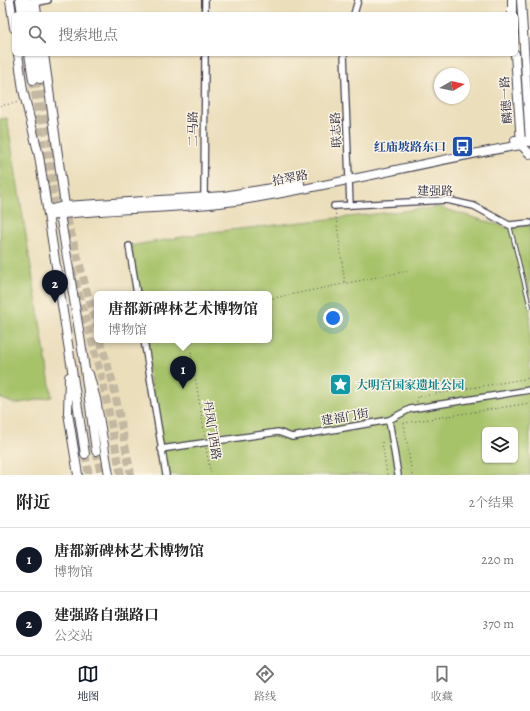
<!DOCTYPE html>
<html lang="zh">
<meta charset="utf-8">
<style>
:root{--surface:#fff;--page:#f6f6f6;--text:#222;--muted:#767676;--line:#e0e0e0;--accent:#111827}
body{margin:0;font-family:Alegreya,"Noto Serif SC",serif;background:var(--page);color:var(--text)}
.controls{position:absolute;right:12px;bottom:12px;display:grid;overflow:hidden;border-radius:6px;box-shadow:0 1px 3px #0004}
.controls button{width:36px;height:36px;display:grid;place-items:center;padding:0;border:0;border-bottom:1px solid var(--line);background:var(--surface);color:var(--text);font:20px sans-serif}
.compass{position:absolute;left:434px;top:68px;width:36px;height:36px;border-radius:50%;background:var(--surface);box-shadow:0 1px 3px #0004;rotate:81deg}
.you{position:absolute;left:333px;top:318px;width:14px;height:14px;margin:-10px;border:3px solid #fff;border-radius:50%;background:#1a73e8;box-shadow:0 0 0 6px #1a73e833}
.badge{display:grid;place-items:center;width:26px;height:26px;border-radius:50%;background:var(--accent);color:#fff;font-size:13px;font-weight:700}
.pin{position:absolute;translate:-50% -33px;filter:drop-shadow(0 1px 2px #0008)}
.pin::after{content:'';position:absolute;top:21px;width:14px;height:12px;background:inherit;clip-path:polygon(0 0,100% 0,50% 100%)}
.popup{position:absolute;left:94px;top:291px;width:178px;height:52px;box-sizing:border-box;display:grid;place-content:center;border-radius:6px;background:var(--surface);filter:drop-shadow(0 1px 3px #0005);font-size:13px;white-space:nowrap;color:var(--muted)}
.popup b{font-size:15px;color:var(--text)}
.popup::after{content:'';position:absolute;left:50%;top:100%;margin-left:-8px;border:8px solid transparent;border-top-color:var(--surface)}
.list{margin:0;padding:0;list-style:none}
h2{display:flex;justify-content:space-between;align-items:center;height:52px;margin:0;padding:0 16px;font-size:17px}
h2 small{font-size:13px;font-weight:400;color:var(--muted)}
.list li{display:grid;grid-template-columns:26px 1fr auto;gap:12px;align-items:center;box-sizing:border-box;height:64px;padding:0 16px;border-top:1px solid var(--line)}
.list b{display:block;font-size:15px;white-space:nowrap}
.list p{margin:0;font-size:13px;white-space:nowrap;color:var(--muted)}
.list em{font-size:13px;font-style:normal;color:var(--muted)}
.icon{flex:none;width:22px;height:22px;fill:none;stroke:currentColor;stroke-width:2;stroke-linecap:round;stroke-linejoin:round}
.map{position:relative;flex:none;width:530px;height:475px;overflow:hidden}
.search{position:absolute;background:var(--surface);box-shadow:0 1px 3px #0004;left:12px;right:12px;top:12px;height:44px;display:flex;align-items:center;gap:10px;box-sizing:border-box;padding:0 14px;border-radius:6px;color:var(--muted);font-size:15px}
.sheet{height:180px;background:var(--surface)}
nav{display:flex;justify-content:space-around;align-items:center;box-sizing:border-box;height:56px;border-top:1px solid var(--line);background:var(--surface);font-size:11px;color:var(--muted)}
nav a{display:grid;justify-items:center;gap:2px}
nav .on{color:var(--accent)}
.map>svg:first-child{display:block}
.green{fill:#a7c36a;stroke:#647252;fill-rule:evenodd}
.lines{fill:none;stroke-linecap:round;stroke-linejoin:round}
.secondary-tunnel{stroke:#c3b8a1;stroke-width:8;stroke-dasharray:8 4;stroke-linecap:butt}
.lane-casing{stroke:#403e4e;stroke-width:4.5}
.street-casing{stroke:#403e4e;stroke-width:8}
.secondary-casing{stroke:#403e4e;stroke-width:10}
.path{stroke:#403e4e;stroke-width:1;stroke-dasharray:1 3;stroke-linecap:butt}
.lane{stroke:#fff;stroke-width:2.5}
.street{stroke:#fff;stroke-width:5.5}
.secondary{stroke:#fff;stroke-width:8}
.labels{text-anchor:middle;stroke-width:3;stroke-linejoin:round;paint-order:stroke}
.street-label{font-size:12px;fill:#22223b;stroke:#fcf5e5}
.transit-label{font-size:12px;font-weight:bold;fill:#164399;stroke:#fcf5e5;text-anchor:end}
.culture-label{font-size:12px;font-weight:bold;fill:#0d838f;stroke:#fcf5e5;text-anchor:start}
</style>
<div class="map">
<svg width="530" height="475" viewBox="0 0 530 475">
<rect width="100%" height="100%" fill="#fcf5e5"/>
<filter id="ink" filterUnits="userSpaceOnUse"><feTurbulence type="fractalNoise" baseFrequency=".025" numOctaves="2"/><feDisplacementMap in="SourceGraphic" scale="8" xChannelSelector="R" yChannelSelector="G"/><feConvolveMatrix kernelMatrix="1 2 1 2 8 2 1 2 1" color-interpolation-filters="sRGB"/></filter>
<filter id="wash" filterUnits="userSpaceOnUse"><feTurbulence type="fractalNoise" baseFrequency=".012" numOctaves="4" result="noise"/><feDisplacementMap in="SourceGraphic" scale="16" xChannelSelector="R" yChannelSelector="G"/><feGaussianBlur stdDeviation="0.9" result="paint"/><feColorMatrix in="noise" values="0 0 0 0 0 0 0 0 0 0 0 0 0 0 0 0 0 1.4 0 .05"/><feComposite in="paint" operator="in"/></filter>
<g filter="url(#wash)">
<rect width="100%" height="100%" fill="#ebdebb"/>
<path class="green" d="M7 118 52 397 15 404 0 398V119Z
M438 207 509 228 530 224V475H165L144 340H269V294H137L129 246 212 232ZM485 430H515V460H485Z"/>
</g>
<g filter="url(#ink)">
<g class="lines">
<path class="secondary-tunnel" d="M40 79 58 182
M33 80 43 146 58 213
M64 207 97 328
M72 269 103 383 121 475
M100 340 113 383 131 475
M96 451 101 475
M85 454 89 475"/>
<defs>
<path id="lane" d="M510 226 530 307"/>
<path id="street" d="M35 3 48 0
M205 14V0
M354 14 358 0
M344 54 350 205
M204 200 205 54
M334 206 447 200 474 206 509 225 530 223
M129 246 137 294
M144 340 166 475
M389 420 398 475
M161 449 278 432 292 437 389 420 410 409 530 390"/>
<path id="secondary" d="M10 0 14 28
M20 0 22 14
M27 0 30 14
M35 0 37 14
M512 0V14
M521 0 530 142
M18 54 23 90 39 156 85 454
M29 54 33 80
M36 54 40 79
M44 54 65 206 60 214 83 355 96 451
M515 54 521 143
M515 140 530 141
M48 210 65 206 224 196 300 183
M49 216C113 207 178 210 242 200 336 185 428 161 521 145L530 154
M89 374 96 399 109 475
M69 377 68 413 78 475"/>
</defs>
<use href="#lane" class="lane-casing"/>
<use href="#street" class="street-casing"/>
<use href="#secondary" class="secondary-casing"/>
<path class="path" d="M0 106 19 102
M335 210 345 284
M269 299 407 271
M189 340 205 437
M417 402V397L530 378
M382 442 387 475
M206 448 211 475
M412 475 404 423 530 403"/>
<use href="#lane" class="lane"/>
<use href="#street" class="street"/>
<use href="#secondary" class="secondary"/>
</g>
</g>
<defs>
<symbol id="bus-square" viewBox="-11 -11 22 22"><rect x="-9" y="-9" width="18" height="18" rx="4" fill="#1a4fb4" stroke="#fcf5e5"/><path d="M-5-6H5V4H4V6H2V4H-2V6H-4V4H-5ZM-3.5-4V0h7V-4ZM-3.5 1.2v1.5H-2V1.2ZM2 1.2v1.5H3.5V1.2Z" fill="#fff"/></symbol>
<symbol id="sight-square" viewBox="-11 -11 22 22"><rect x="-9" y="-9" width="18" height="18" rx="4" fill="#0f9aa8" stroke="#fcf5e5"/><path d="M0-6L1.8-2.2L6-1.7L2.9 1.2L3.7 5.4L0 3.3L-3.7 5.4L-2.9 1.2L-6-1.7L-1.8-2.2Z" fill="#fff"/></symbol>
</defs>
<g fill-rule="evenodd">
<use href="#bus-square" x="450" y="134" width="25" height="25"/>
<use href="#sight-square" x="328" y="372" width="25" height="25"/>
</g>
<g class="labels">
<g class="street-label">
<text transform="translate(506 100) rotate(-94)" y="4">麟德一路</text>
<text transform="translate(193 129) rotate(-90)" y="4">二马路</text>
<text transform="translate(336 130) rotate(-93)" y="4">联志路</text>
<text transform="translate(290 178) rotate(-11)" y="4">拾翠路</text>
<text transform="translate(435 191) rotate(1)" y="4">建强路</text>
<text transform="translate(345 417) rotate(-10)" y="4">建福门街</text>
<text transform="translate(212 430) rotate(81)" y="4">丹凤门西路</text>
</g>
<g class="transit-label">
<text x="446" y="151">红庙坡路东口</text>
</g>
<g class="culture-label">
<text x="356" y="389">大明宫国家遗址公园</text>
</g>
</g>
</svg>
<div class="controls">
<button><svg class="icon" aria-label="layers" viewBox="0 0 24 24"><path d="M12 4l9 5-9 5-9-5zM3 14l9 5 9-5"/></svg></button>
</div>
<svg class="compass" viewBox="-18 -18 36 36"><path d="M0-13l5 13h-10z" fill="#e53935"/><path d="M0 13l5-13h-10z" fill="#767676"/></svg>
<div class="you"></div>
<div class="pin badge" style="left:183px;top:389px">1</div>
<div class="popup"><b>唐都新碑林艺术博物馆</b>博物馆</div>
<div class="pin badge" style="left:55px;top:303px">2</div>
<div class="search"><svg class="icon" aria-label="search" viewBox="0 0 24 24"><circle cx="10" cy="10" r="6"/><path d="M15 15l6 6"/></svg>搜索地点</div>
</div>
<section class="sheet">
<h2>附近<small>2个结果</small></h2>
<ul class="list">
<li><span class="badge">1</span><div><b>唐都新碑林艺术博物馆</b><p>博物馆</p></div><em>220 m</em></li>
<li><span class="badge">2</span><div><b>建强路自强路口</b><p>公交站</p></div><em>370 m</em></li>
</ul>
</section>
<nav>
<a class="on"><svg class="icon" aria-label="map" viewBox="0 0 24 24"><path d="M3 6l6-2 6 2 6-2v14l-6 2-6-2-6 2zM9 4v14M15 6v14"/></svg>地图</a>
<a><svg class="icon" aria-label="directions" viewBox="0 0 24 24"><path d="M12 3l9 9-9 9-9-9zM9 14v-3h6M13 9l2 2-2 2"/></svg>路线</a>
<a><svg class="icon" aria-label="saved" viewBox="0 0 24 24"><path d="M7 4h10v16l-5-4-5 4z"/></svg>收藏</a>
</nav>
